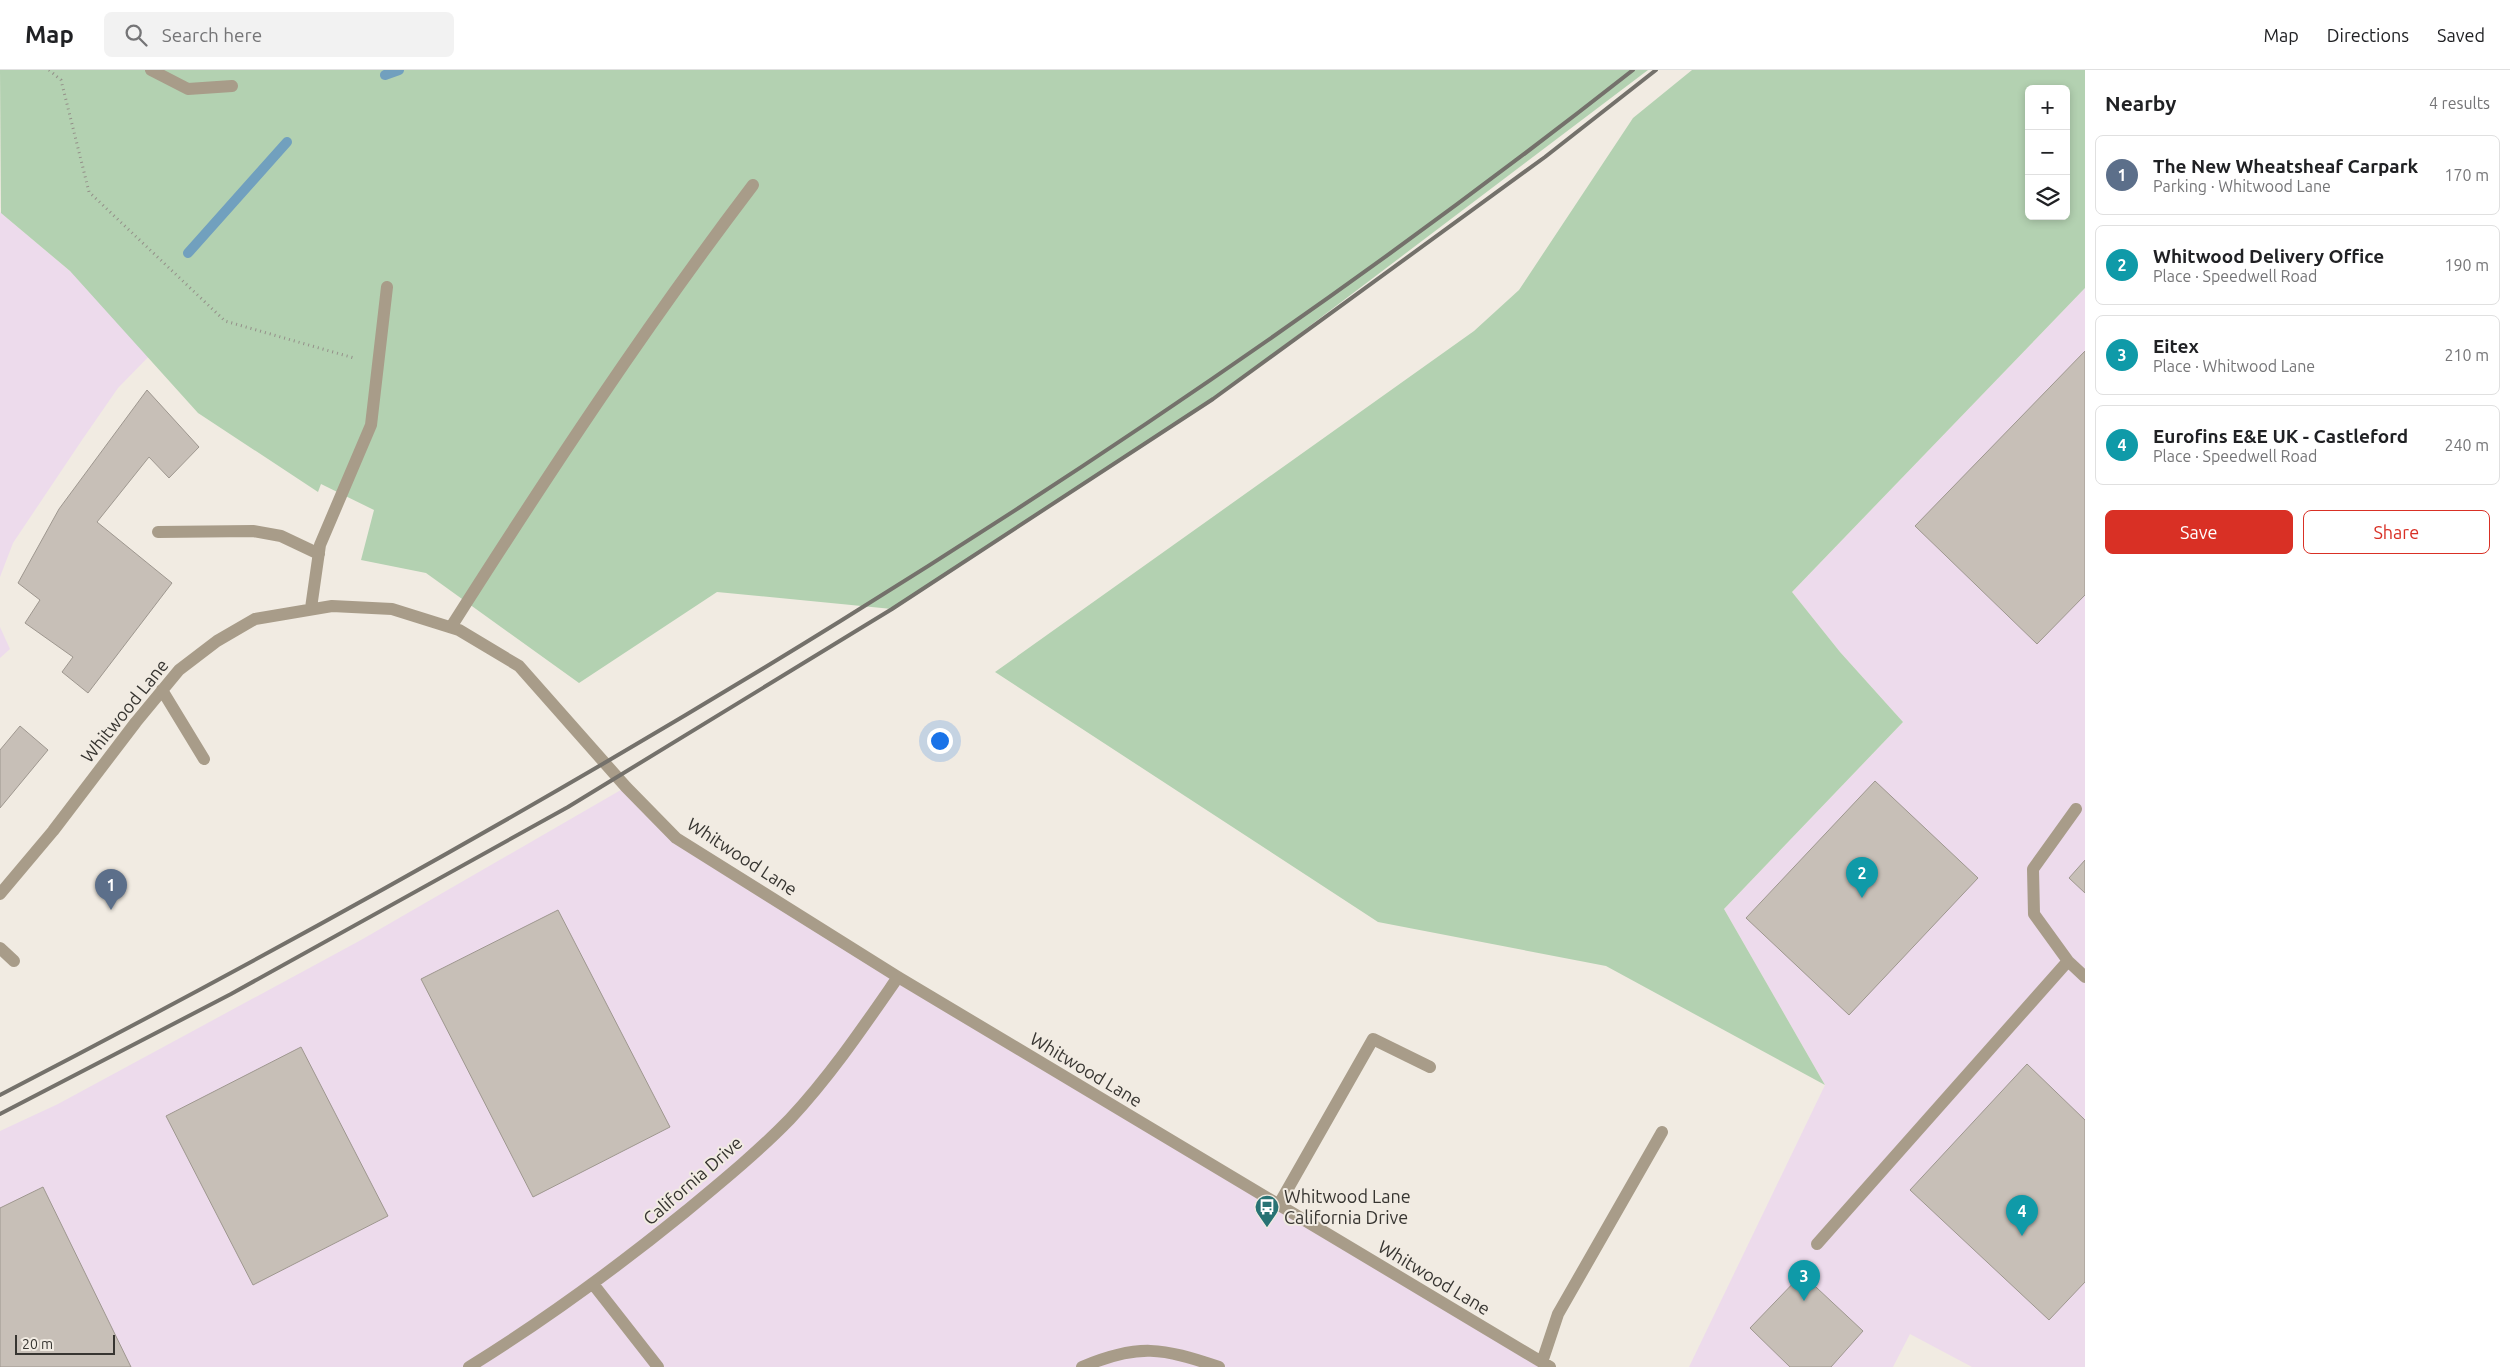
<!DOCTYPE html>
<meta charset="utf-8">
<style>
:root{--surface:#fff;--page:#f2f2f2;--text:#202124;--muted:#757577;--line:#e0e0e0;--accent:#d93025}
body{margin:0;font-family:Ubuntu,sans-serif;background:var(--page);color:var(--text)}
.controls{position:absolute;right:15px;top:15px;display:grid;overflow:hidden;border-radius:8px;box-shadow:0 2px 8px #0003}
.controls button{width:45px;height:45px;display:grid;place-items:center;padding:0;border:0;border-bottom:1px solid var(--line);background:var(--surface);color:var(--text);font:25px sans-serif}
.scale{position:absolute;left:15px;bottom:12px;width:100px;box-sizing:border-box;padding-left:5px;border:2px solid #373531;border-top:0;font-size:14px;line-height:18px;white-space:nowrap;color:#373531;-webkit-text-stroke:4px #f1ebe2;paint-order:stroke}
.you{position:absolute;left:939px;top:670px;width:18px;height:18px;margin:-12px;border:4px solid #fff;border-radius:50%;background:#1a73e8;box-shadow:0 0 0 8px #1a73e833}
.badge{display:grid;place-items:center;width:32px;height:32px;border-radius:50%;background:var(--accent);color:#fff;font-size:16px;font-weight:700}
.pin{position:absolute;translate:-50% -41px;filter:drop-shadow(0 1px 2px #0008)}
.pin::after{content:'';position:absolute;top:26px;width:18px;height:15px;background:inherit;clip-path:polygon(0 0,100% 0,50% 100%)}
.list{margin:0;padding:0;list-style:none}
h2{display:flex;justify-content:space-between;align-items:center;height:65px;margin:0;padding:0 20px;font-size:21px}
h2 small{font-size:16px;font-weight:400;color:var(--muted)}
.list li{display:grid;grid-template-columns:32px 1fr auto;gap:15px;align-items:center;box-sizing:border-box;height:80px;margin:0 10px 10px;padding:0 10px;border:1px solid var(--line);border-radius:8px}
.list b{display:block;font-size:19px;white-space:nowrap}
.list p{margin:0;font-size:16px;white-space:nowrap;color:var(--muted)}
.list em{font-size:16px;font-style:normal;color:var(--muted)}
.actions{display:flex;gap:10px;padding:15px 20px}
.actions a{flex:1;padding:11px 0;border:1px solid var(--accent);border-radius:8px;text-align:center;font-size:18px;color:var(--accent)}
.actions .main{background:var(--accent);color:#fff}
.icon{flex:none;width:28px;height:28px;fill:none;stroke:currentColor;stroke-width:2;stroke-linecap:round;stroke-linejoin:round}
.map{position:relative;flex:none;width:2085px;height:1297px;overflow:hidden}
header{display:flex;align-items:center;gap:30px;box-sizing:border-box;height:70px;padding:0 25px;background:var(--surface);border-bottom:1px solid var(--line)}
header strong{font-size:24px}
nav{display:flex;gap:28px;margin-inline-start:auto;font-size:18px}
.search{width:350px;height:45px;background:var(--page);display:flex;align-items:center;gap:12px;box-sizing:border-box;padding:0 18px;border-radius:8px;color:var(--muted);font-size:19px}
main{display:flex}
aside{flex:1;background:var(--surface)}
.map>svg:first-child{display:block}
.industrial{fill:#eddbec}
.green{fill:#b3d1b1;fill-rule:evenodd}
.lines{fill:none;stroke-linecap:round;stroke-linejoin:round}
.stream{stroke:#71a0be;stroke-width:10}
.building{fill:#c7bfb7;stroke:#9e978f}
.path{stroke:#949089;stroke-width:3;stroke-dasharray:1 4;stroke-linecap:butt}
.minor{stroke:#a89c89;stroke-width:12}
.rail{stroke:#74716b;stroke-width:4}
.labels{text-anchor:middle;stroke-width:4;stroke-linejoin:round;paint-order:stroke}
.street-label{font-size:18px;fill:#373531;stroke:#f1ebe2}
.poi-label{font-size:18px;fill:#373531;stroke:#f1ebe2;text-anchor:start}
</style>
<header>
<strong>Map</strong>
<div class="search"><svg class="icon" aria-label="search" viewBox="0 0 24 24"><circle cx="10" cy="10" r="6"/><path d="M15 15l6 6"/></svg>Search here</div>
<nav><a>Map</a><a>Directions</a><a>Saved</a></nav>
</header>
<main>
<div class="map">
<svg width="2085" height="1297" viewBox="0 0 2085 1297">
<rect width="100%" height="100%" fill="#f1ebe2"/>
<path class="industrial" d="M0 142 159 276 118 318 82 370 13 473 0 507Z
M2085 218V1297H1972L1910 1264 1893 1297H1689L1825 1015 1724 839 1903 652 1840 582 1792 522Z
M0 557 10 579 0 588Z
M626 717 677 768 1550 1297H0V1061L58 1034 361 870Z"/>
<path class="green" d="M0 0H1648L1213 329 892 539 717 522 579 613 426 503 361 490 374 440 321 414 318 422 198 343 70 201 1 143Z
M1692 0H2085V218L1792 522 1840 582 1903 652 1724 839 1825 1015 1606 896 1378 852 995 602 1474 261 1519 220 1633 48ZM2029 19H2066V146H2029Z"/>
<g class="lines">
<path class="stream" d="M385 5 399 0
M188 183 287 72"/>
</g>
<path class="building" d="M2085 281V525L2037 574 1915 456Z
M147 320 199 377 169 408 149 387 97 452 172 513 88 623 62 602 73 587 25 553 40 530 18 513 59 439Z
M20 656 48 680 0 738V680Z
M1875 711 1978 808 1849 945 1746 848Z
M2085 790V823L2069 808Z
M558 840 670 1057 533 1127 421 909Z
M301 977 388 1146 253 1215 166 1046Z
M2027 994 2085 1050V1212L2049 1250 1910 1120Z
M43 1117 131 1297H0V1138Z
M1802 1204 1863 1261 1831 1297H1790L1750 1258Z"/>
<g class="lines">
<path class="path" d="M49 0 61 10 89 122 225 251 354 288"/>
<path class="minor" d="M151 0 188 19 232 16
M158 462 253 461 281 466 319 484
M311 538 320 475 371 355 387 217
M451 557C547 406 645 257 753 115
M162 620 204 689
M2076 739 2033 799 2034 844 2068 891 2085 907
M0 824 53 761 136 652 179 600 217 571 255 549 332 536 392 539 459 560 519 596 626 717 676 768 898 907 1550 1297
M0 878 14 891
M1278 1136 1373 969 1430 997
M1817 1174 2068 891
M593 1214 658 1297
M1542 1292 1558 1244 1662 1062
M469 1297C545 1250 616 1198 685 1142 720 1113 758 1082 790 1049 831 1005 864 956 898 907
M1082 1297C1139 1273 1162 1278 1219 1297"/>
<path class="rail" d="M0 1025C571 729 1127 398 1633 0
M0 1044 231 924 568 737 892 539 1213 329 1545 87 1656 0"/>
</g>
<defs>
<symbol id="bus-pin" viewBox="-11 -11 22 30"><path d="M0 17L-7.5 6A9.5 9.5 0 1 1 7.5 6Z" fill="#287374" stroke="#f1ebe2"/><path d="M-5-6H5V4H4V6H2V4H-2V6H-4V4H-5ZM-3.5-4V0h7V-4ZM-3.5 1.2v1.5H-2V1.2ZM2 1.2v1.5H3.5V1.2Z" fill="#fff"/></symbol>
</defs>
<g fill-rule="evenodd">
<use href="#bus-pin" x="1253" y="1123" width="28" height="38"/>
</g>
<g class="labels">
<g class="street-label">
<text transform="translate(125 641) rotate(-51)" y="6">Whitwood Lane</text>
<text transform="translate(742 787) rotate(33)" y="6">Whitwood Lane</text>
<text transform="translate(1086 1000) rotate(31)" y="6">Whitwood Lane</text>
<text transform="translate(693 1111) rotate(-41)" y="6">California Drive</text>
<text transform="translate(1434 1208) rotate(31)" y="6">Whitwood Lane</text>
</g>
<g class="poi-label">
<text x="1284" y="1133">Whitwood Lane<tspan x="1284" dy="21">California Drive</tspan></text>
</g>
</g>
</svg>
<div class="controls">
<button>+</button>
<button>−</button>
<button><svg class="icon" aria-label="layers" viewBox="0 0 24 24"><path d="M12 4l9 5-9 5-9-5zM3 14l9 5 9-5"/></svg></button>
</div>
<div class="scale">20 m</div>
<div class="you"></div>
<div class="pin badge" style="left:111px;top:840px;background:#5c6f8a">1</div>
<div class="pin badge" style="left:1862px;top:828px;background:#0f9aa8">2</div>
<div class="pin badge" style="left:1804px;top:1231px;background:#0f9aa8">3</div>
<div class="pin badge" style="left:2022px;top:1166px;background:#0f9aa8">4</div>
</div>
<aside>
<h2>Nearby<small>4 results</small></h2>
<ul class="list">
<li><span class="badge" style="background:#5c6f8a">1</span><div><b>The New Wheatsheaf Carpark</b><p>Parking · Whitwood Lane</p></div><em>170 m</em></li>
<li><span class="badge" style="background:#0f9aa8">2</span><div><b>Whitwood Delivery Office</b><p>Place · Speedwell Road</p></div><em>190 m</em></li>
<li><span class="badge" style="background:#0f9aa8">3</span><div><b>Eitex</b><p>Place · Whitwood Lane</p></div><em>210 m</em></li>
<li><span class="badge" style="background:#0f9aa8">4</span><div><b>Eurofins E&amp;E UK - Castleford</b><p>Place · Speedwell Road</p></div><em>240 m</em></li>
</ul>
<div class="actions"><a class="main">Save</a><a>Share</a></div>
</aside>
</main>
